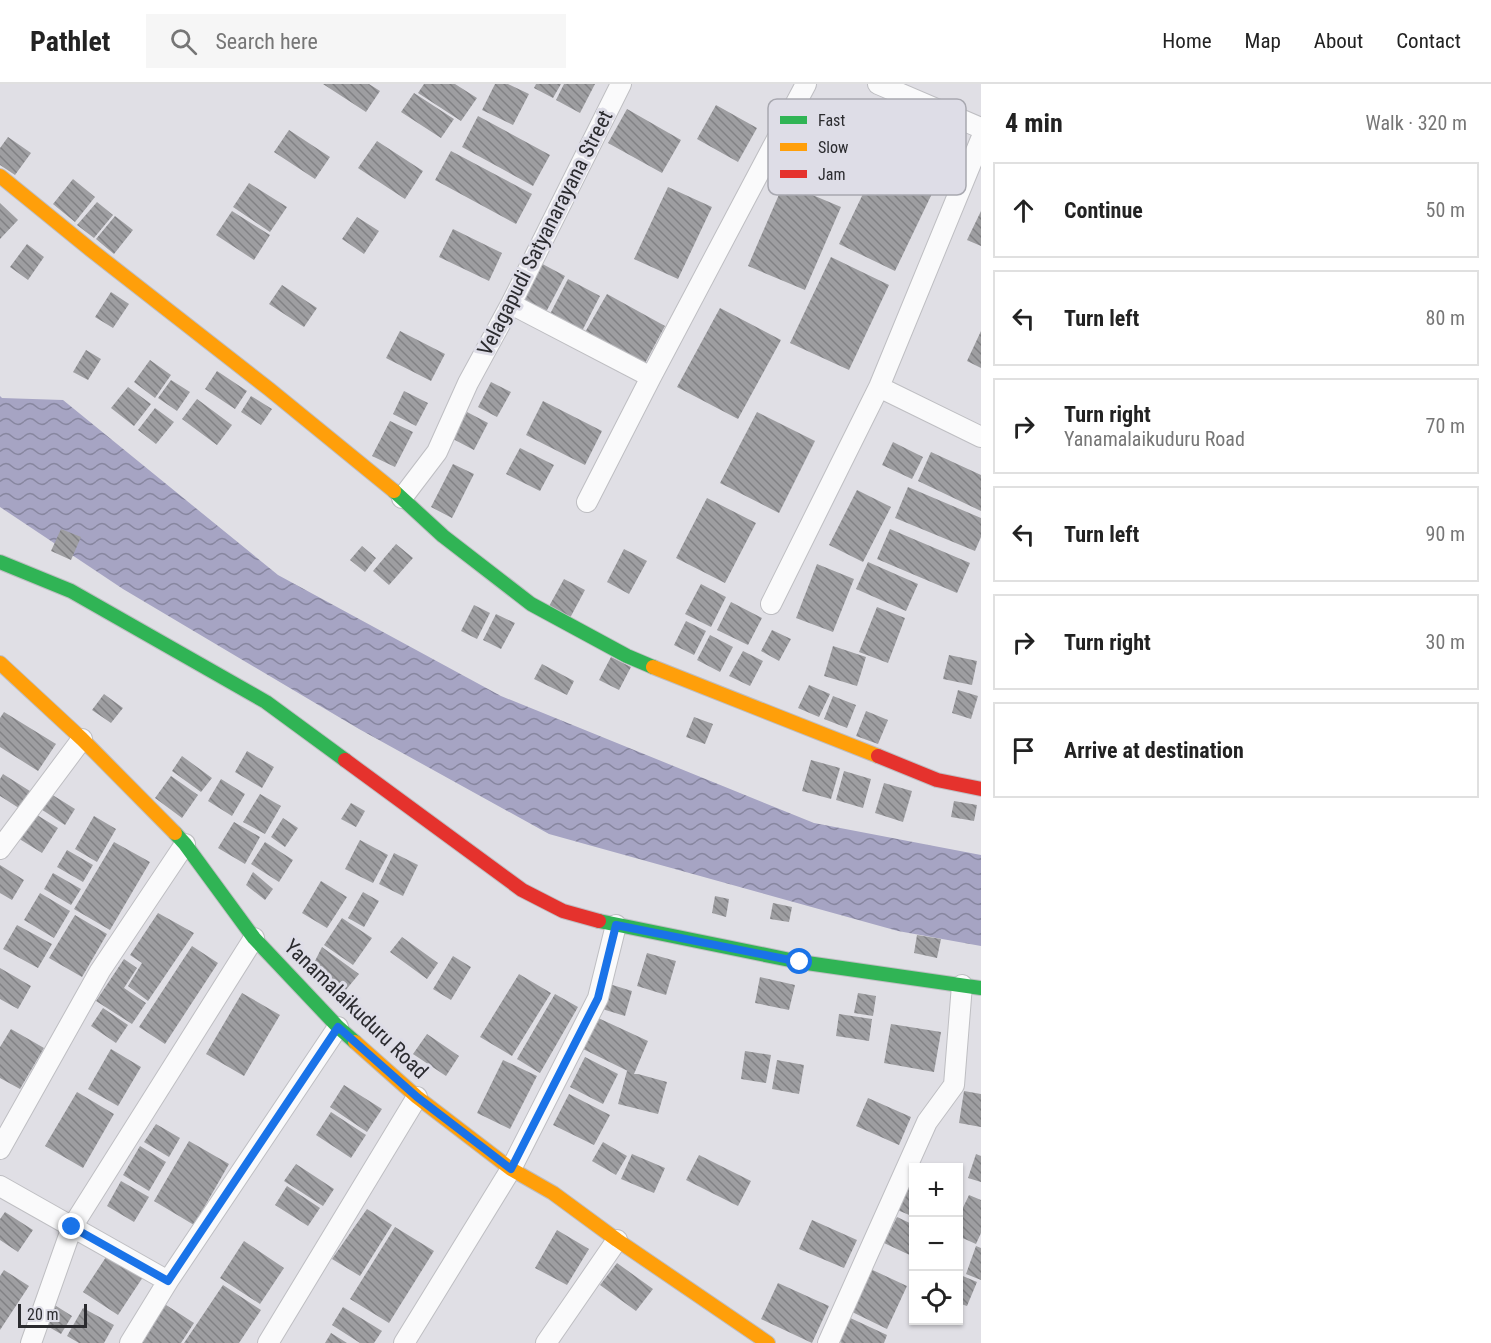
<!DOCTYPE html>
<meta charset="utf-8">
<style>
:root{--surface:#fff;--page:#f6f6f6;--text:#222;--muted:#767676;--line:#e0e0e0}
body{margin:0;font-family:"Roboto Condensed",sans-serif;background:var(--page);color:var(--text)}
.controls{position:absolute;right:18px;bottom:18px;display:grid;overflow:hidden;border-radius:0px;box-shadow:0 2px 4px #0004}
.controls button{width:54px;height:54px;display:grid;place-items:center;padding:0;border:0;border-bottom:2px solid var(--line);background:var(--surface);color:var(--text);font:30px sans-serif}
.scale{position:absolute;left:18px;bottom:15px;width:69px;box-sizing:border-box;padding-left:6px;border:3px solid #2b2b2f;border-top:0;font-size:16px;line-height:21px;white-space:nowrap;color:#2b2b2f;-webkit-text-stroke:4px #dedde7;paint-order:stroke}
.stop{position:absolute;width:18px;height:18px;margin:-14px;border:4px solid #1a73e8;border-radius:50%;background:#fff}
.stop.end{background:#1a73e8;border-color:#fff;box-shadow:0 2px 6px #0008}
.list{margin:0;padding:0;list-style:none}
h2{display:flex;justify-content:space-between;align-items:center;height:78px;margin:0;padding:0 24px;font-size:26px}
h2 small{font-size:20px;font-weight:400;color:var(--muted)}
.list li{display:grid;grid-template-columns:39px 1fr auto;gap:18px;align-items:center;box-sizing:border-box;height:96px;margin:0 12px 12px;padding:0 12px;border:2px solid var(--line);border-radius:0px}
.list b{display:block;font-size:22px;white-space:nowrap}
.list p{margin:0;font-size:20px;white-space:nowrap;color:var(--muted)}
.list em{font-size:20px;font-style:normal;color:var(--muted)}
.icon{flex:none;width:33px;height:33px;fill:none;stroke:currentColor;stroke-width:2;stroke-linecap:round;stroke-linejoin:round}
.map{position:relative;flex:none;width:981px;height:1259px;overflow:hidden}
header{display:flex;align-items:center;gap:36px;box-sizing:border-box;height:84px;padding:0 30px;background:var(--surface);border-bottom:2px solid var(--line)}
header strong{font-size:28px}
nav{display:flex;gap:33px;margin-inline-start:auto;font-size:21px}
.search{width:420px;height:54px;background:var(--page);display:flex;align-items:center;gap:15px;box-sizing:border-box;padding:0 21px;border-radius:0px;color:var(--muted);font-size:22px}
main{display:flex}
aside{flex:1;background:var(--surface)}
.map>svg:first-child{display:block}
.water{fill:url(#water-waves)}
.building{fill:url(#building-back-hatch)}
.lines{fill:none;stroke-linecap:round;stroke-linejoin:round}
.street-casing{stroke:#bebec2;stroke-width:22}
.fast-casing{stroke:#bebec2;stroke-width:16}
.slow-casing{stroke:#bebec2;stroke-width:16}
.jam-casing{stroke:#bebec2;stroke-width:16}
.street{stroke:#fafafb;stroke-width:20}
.fast{stroke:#30b455;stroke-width:14}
.slow{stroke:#ff9f0a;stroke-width:14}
.jam{stroke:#e5322d;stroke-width:14}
.route{stroke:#1a73e8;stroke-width:8}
.labels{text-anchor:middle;stroke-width:6;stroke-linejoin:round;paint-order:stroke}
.street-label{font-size:21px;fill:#2b2b2f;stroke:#dedde7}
.key{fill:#dedde7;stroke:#a8a8b0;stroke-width:1.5}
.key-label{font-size:16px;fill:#2b2b2f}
</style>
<header>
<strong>Pathlet</strong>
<div class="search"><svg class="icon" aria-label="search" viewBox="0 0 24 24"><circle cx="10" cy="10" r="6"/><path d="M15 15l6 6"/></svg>Search here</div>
<nav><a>Home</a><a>Map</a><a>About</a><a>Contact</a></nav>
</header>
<main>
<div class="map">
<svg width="981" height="1259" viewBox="0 0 981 1259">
<defs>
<pattern id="water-waves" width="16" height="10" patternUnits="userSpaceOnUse" patternTransform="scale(1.5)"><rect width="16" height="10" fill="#a6a4c3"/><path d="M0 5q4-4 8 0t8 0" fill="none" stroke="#87869f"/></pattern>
<pattern id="building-back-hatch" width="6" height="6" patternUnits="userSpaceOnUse" patternTransform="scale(1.5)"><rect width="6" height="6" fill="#9e9ea1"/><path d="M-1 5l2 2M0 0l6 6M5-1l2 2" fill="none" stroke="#818184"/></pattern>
</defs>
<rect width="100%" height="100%" fill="#e0dfe5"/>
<path class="water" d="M0 312 2 314 63 316 278 491 501 612 814 739 981 771V862L898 847 549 750 359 645 123 505 0 423Z"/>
<path class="building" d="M323 0H369L380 7 366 28Z
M424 0H455L477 14 461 37 418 9Z
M495 0H508L529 10 513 41 482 26Z
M536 0H561L553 14 534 4Z
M564 0H595L580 29 556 16Z
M414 9 454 35 441 54 401 28Z
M716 21 757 44 738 78 697 55Z
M627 25 681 56 662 89 608 59Z
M478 32 550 71 533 102 462 63Z
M289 46 330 73 315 95 274 68Z
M8 53 31 69 15 91 0 81V64Z
M377 57 423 87 405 115 358 84Z
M884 66 940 93 895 187 839 160Z
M451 67 532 110 516 140 435 96Z
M73 95 95 113 75 138 53 120Z
M249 99 287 123 270 148 233 123Z
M784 99 841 123 805 206 748 182Z
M668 103 712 123 678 195 634 175Z
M97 118 113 131 94 154 77 141Z
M0 119 18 136 0 155Z
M232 127 270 151 254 176 216 151Z
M981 127V162L967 156Z
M115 132 133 146 114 170 96 155Z
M357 133 379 147 364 170 342 155Z
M453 145 502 169 489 197 439 173Z
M27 160 44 173 28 196 10 183Z
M831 173 889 201 849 286 790 259Z
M535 176 565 192 545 230 514 214Z
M568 195 600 212 581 249 549 232Z
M282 201 317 224 304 243 269 220Z
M111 208 129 220 113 244 95 233Z
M607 210 665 242 643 283 584 250Z
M720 224 781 256 738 335 677 303Z
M400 247 445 270 431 297 386 274Z
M981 247V284L967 277Z
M86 266 101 275 88 296 73 288Z
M150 276 171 291 155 314 134 298Z
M217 287 247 307 235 325 205 305Z
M171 296 190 308 177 327 158 314Z
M491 298 511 308 497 333 478 323Z
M128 303 151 320 134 342 111 324Z
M404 307 428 319 416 342 393 330Z
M251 312 272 325 261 341 241 328Z
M197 315 232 341 217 361 182 335Z
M543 317 602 347 585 381 526 351Z
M155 324 174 338 156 360 138 346Z
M467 328 488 339 474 366 453 355Z
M757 328 815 357 779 429 720 399Z
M390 337 413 348 395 383 372 372Z
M893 358 923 373 912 395 882 381Z
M520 364 554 381 540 407 506 390Z
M931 368 981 391V427L918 397Z
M453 380 474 390 452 434 431 423Z
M908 403 981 434V453L975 467 895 434Z
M857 406 891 423 863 478 829 461Z
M707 414 756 439 725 499 676 474Z
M61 445 81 453 71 476 51 467Z
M890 445 970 479 957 509 877 475Z
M396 460 413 474 389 501 373 487Z
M362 462 376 474 365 488 350 476Z
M624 465 647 477 629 510 607 498Z
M868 478 918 500 906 527 856 505Z
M817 480 854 495 833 548 796 534Z
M564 495 585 506 570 534 548 524Z
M701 500 726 513 711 543 685 530Z
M731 518 762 534 748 561 717 546Z
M474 521 490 529 477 555 461 547Z
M877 523 905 534 888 579 859 568Z
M496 530 515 539 501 565 483 556Z
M686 537 706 547 694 571 674 561Z
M772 546 791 555 779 577 761 567Z
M710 551 733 563 720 588 697 576Z
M833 562 866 573 857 602 824 592Z
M743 567 763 577 750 602 729 592Z
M949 571 977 577 972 601 943 595Z
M611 573 631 583 619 606 599 596Z
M542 580 574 597 567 611 534 595Z
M809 601 830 610 819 633 798 624Z
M958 606 978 612 971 635 952 629Z
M104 610 123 624 111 639 92 626Z
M833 612 856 621 847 644 824 635Z
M866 627 888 636 878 660 856 652Z
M4 628 56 660 38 687 0 663V634Z
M694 633 713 640 705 660 686 653Z
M247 667 274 683 262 704 235 688Z
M182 672 212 694 201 708 172 687Z
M811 676 840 684 831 715 802 707Z
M844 687 871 695 863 724 836 716Z
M3 690 33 709 22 726 0 712V695Z
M171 692 198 711 182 734 155 714Z
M221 695 245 710 232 732 208 717Z
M884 699 912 707 903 738 875 729Z
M51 710 75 725 65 741 41 725Z
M260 710 281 722 265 750 243 738Z
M954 717 977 721 974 737 951 733Z
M351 719 365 727 356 743 341 735Z
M29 726 58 744 42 769 13 751Z
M94 732 116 745 97 778 75 765Z
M283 734 298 744 285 763 271 753Z
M234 738 260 753 245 780 218 764Z
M360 756 388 771 373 799 345 785Z
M114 758 150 778 110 846 74 825Z
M265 758 293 776 279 798 251 780Z
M67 766 93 781 83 798 57 783Z
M394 769 418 781 403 812 379 800Z
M0 781 24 796 12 816 0 809Z
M253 788 273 805 265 816 246 801Z
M53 789 81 805 71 821 44 805Z
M321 797 347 813 327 844 302 829Z
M363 808 379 817 364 843 348 834Z
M40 809 70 827 54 854 24 836Z
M715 812 729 815 726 833 712 829Z
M773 819 792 823 789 838 770 835Z
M158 829 194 849 148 917 128 902 142 879 130 871Z
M75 831 107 850 82 893 49 874Z
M342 834 372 854 353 881 324 861Z
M17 841 52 860 38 884 3 865Z
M917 851 941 855 937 874 914 869Z
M402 853 438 879 427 895 390 868Z
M192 862 218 879 165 960 139 943Z
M322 863 359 890 345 907 313 881Z
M647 869 676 877 666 911 637 902Z
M453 872 471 883 451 916 433 905Z
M124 875 137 884 124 904 146 919 132 940 96 917Z
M0 884 31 902 18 925 0 915Z
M519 890 551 909 512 972 480 953Z
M760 893 795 901 789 926 755 919Z
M606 899 632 907 625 932 599 924Z
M242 909 280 931 244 992 206 970Z
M858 909 876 912 873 932 854 929Z
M555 910 578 923 540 989 517 975Z
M103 924 128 941 116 959 91 942Z
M839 930 872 935 869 957 836 952Z
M596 933 648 957 634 990 581 964Z
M891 940 941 948 934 988 884 979Z
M11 945 44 964 20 1005 0 994V963Z
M427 950 459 972 446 992 413 970Z
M111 965 141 983 118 1022 88 1005Z
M745 967 771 971 766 999 741 995Z
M585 973 618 990 603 1020 570 1003Z
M503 976 537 992 510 1045 477 1029Z
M777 976 804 981 799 1010 772 1005Z
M627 987 667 998 658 1030 618 1020Z
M344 1001 382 1025 367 1048 330 1023Z
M964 1007 981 1010V1043L959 1039Z
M77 1008 114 1030 83 1084 45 1062Z
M569 1010 610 1031 594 1061 553 1041Z
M868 1014 911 1033 899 1061 856 1042Z
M331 1028 366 1051 351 1074 316 1051Z
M156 1040 180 1054 169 1073 144 1058Z
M189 1057 229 1080 194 1141 154 1117Z
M603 1058 627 1072 616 1091 592 1077Z
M140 1062 166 1078 149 1107 123 1091Z
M632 1070 665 1084 654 1109 621 1095Z
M976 1070 981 1072V1098L968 1094Z
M699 1071 751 1097 738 1122 686 1096Z
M296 1080 334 1105 323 1122 284 1097Z
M914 1090V1133L895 1125Z
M121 1097 149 1113 134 1138 107 1122Z
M287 1102 320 1124 308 1142 275 1121Z
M969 1111 981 1116V1149L976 1160 958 1152V1134Z
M367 1125 392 1141 360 1192 332 1175Z
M5 1128 33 1146 18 1168 0 1156V1135Z
M897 1133 914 1141V1173L884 1159Z
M812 1136 857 1156 844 1184 799 1165Z
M395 1143 434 1167 389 1239 350 1215Z
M557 1146 589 1165 567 1201 535 1184Z
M244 1157 284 1184 260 1220 220 1194Z
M976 1162 981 1164V1196L966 1190Z
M108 1170 143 1193 118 1231 83 1208Z
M617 1179 653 1205 636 1227 600 1201Z
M864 1182 907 1202 887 1245 844 1224Z
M4 1186 29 1202 0 1246V1192Z
M958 1190 977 1198 967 1222 958 1219Z
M778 1199 829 1222 812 1259 761 1235Z
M223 1201 261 1226 239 1259H184Z
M163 1219 194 1239 181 1259H138Z
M53 1220 72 1232 61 1250 42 1239Z
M343 1223 382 1247 374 1259H360L332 1241Z
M83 1224 114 1241 104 1259H79L67 1252Z
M846 1232 887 1251 884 1259H842L835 1256Z
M331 1249 347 1259H325Z"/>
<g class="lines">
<defs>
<path id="street" d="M878 0 981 44
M511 220 651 293
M879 303 981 353
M402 414 437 368 468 299 511 220 621 0
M587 418 651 293 806 0
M771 520 879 303 981 55
M0 765 82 655
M0 1065 100 887 185 760
M0 1102 168 1197
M31 1259 72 1143 254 854
M130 1259 168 1197 338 943
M268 1259 417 1013
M404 1259 511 1085 598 914 616 841
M546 1259 617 1156
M828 1259 927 1038 954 1001 962 901"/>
<path id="fast" d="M394 407 443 452 531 520 627 572 653 583
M0 478 71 507 266 618 345 676
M175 749 185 760 254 854 338 943 355 958
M599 837 800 878 981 904"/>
<path id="slow" d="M0 92 91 166 269 305 394 407
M0 579 82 655 175 749
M653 583 878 672
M355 958 417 1013 511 1085 553 1109 617 1156 768 1259"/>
<path id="jam" d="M878 672 937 696 981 705
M345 676 522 806 563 827 599 837"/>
</defs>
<use href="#street" class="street-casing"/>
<use href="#fast" class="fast-casing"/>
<use href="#slow" class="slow-casing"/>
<use href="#jam" class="jam-casing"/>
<use href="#street" class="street"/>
<use href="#fast" class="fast"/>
<use href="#slow" class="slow"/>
<use href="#jam" class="jam"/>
</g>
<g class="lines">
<path class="route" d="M72 1143 168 1197 338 943 417 1013 511 1085 598 914 616 841 800 878"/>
</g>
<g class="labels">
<g class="street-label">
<text transform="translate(545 149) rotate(-63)" y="7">Velagapudi Satyanarayana Street</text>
<text transform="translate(356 925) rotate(44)" y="7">Yanamalaikuduru Road</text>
</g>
</g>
<rect x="768" y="15" width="198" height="96" rx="9" class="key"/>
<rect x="780" y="32" width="27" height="8" fill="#30b455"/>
<rect x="780" y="59" width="27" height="8" fill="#ff9f0a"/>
<rect x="780" y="86" width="27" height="8" fill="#e5322d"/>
<g class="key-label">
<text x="818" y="42">Fast</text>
<text x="818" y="69">Slow</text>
<text x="818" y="96">Jam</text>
</g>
</svg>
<div class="controls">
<button>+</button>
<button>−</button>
<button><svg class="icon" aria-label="locate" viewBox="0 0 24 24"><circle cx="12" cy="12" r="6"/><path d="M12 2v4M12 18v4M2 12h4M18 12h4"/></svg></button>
</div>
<div class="scale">20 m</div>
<div class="stop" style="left:800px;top:878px"></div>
<div class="stop end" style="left:72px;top:1143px"></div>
</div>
<aside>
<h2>4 min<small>Walk · 320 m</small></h2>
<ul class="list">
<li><svg class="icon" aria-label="ahead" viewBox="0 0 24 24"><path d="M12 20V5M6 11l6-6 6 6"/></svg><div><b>Continue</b></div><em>50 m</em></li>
<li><svg class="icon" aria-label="left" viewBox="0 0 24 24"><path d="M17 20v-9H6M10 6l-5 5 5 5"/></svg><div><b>Turn left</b></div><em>80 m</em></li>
<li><svg class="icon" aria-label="right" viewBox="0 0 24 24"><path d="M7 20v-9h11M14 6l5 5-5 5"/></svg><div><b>Turn right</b><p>Yanamalaikuduru Road</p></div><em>70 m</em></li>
<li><svg class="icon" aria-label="left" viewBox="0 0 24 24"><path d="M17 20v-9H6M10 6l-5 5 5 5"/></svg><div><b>Turn left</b></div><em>90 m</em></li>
<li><svg class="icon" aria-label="right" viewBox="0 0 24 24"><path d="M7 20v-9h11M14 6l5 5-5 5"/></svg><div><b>Turn right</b></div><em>30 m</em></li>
<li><svg class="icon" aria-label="arrive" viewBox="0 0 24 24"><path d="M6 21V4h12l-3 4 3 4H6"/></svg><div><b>Arrive at destination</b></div></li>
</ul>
</aside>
</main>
